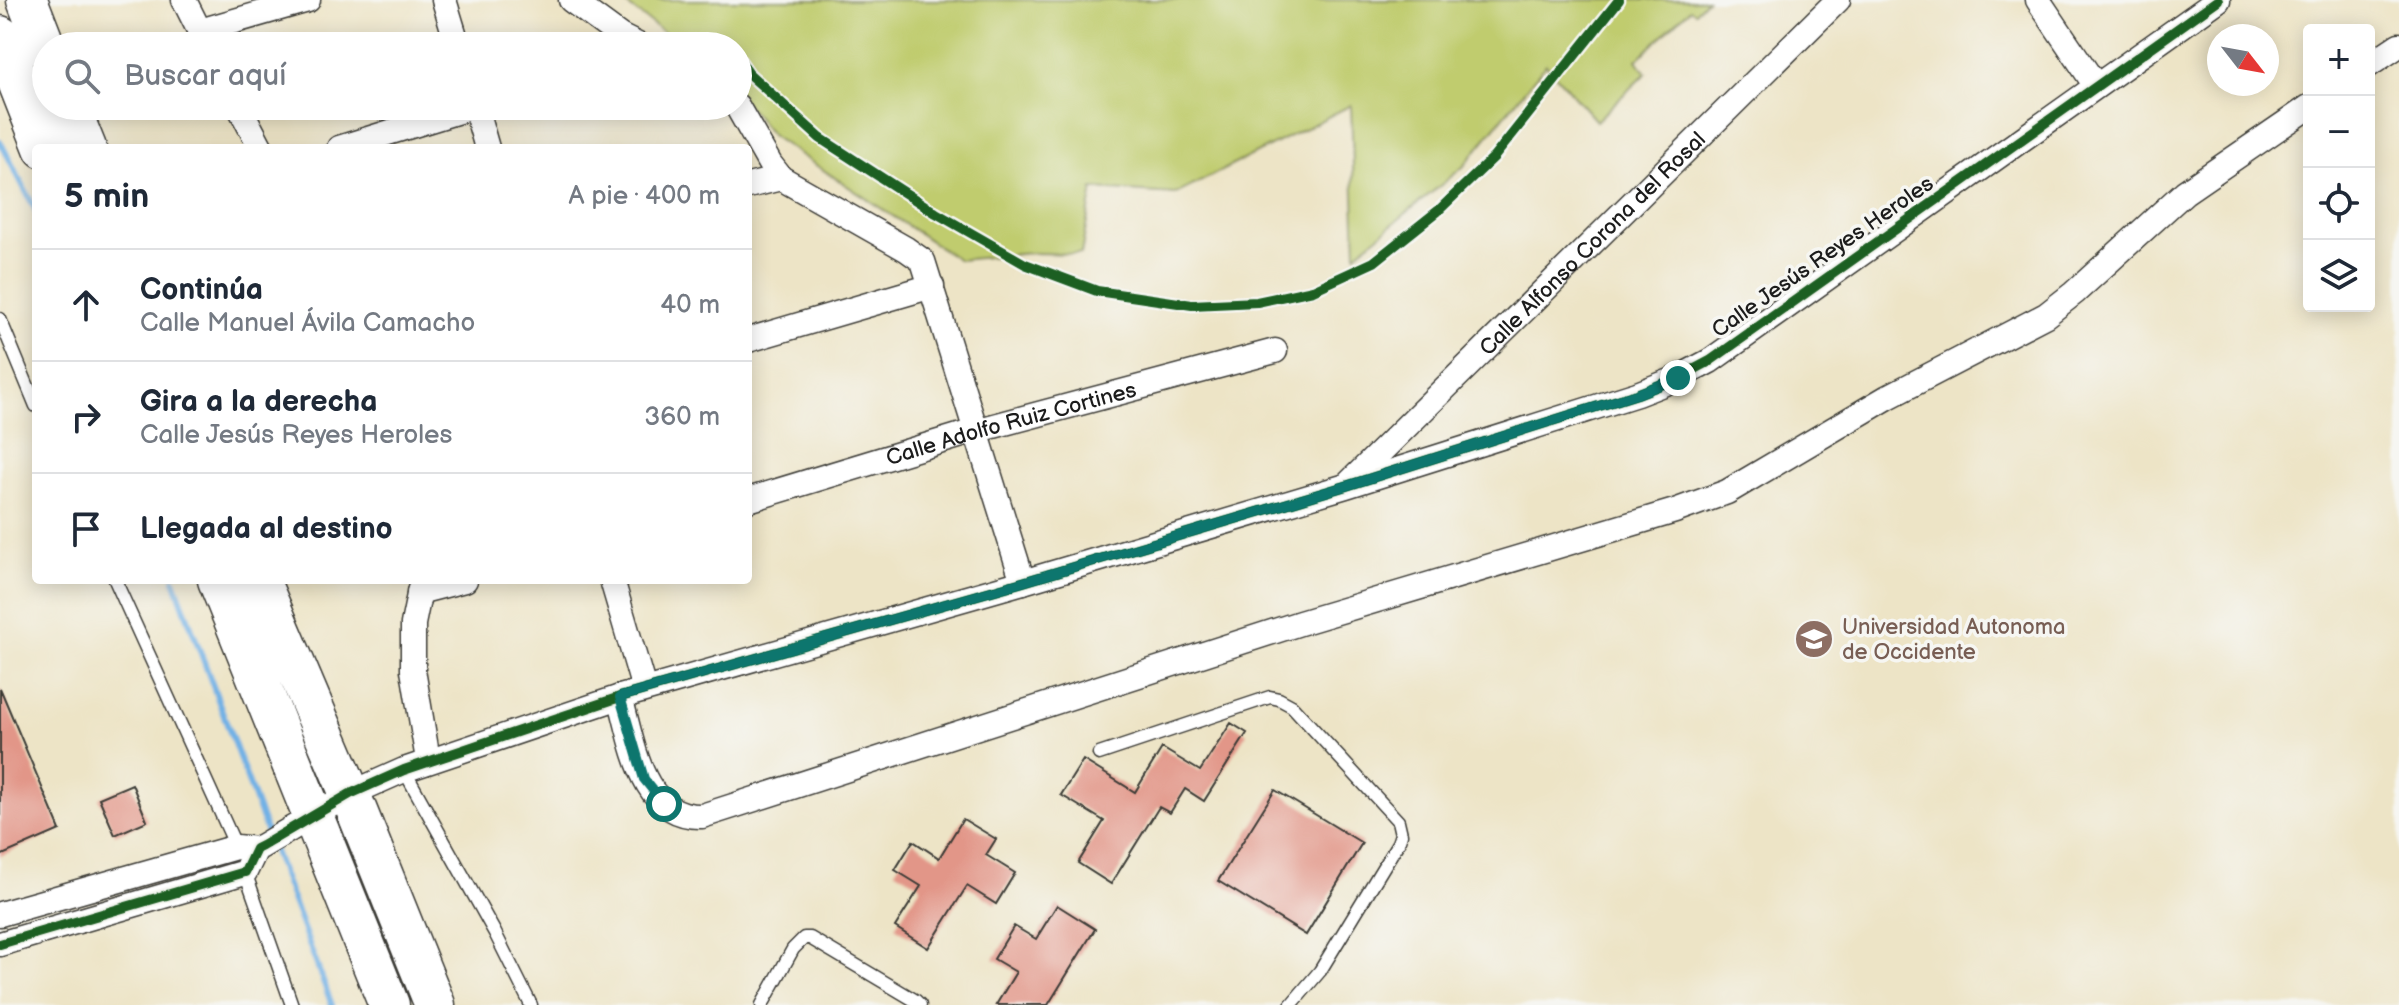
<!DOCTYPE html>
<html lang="es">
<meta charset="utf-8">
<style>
:root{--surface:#fff;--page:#f2f2f3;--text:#1f2937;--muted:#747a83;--line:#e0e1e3}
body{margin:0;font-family:"Balsamiq Sans",sans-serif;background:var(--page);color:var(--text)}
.controls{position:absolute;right:24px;top:24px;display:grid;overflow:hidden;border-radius:8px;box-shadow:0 4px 20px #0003}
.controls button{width:72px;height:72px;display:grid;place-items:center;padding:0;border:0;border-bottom:2px solid var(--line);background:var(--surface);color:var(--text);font:40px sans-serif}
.compass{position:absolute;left:2207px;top:24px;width:72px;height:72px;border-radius:50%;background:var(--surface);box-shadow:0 4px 20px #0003;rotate:121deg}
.stop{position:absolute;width:24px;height:24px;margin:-18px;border:6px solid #0f766e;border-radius:50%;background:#fff}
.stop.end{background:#0f766e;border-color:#fff;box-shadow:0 2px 8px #0008}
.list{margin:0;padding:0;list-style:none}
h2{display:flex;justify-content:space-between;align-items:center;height:104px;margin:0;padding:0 32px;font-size:34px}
h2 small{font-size:26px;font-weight:400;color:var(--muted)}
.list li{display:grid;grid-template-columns:52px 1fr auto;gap:24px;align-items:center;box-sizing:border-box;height:112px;padding:0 32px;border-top:2px solid var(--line)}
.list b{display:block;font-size:30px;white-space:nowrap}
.list p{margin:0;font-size:26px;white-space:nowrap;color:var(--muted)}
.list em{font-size:26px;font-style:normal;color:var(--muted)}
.icon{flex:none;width:44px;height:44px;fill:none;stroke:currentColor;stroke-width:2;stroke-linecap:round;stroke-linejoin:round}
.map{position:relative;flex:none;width:2399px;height:1005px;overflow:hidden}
.search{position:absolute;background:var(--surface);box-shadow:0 4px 20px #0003;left:32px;top:32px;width:720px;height:88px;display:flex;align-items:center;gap:20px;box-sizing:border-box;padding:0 28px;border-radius:44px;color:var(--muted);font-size:30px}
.panel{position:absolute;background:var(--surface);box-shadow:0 4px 20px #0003;left:32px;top:144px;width:720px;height:440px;border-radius:8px}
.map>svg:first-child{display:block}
.green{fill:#c0cc6e;stroke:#6e7445;stroke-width:2}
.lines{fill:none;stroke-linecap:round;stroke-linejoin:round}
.stream{stroke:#71b1e5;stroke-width:6}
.building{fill:#e29688}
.lane-casing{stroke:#3b3a36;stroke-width:15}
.street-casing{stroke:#3b3a36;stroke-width:27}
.primary-casing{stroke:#3b3a36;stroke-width:43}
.lane{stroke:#fff;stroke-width:12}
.street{stroke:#fff;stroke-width:24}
.primary{stroke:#fff;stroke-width:40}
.cycleway-casing{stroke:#f6f6f2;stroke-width:15}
.cycleway{stroke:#1b5e20;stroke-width:10}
.route{stroke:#0f766e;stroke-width:10}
.labels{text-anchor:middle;stroke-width:7;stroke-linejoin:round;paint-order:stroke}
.street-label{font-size:22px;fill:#1c1c1c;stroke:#f6f6f2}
.education-label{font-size:22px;fill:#785e54;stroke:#f6f6f2;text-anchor:start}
</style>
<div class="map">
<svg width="2399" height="1005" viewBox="0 0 2399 1005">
<rect width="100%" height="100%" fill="#f6f6f2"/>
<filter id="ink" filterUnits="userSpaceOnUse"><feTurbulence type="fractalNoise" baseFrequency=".0125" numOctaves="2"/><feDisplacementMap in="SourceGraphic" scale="16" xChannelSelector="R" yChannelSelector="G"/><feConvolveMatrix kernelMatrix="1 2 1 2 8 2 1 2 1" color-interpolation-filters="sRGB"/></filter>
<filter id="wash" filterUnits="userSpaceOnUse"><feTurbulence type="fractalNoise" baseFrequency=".006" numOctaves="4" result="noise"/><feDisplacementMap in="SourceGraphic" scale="32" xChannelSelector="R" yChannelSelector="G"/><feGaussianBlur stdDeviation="1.8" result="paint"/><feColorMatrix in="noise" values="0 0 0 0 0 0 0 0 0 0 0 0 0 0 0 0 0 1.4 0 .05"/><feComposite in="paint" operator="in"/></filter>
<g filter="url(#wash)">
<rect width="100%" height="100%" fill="#ede4c6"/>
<path class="green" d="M620 0H1707L1695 12 1690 9 1637 60 1646 73 1596 121 1546 64 1463 167 1356 254 1351 105 1176 194 1093 189 1081 254 1030 253 959 260 772 136 738 94V46H682Z"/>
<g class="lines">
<path class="stream" d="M0 141 36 211
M174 580 268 836
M272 846 332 1005"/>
</g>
<g id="blocks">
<path class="building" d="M0 688 60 830 0 856Z
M1231 723 1247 733 1204 801 1185 789 1170 813 1159 807 1111 884 1078 863 1104 821 1061 795 1083 760 1135 792 1162 748 1200 771Z
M132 784 147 821 115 835 99 798Z
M1275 790 1362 843 1306 935 1218 881Z
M963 819 996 839 986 855 1015 873 996 904 967 886 928 948 895 927 921 886 895 870 913 841 939 858Z
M1057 905 1095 929 1048 1005H996L1016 972 994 959 1014 926 1036 939Z"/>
</g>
</g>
<g filter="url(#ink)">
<use href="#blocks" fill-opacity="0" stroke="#3b3a36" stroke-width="2"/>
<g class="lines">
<defs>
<path id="lane" d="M0 319 36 406
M115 580 238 851
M1099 754 1270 697 1279 699 1292 706 1398 821 1401 834 1398 843 1320 971 1291 1005
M404 770 495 933 531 1005
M244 869 292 1005
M762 1005 793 949 804 938H810L916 1001 920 1005"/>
<g id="street">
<path d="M184 0 206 44"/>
<path d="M444 0 458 46"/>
<path d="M571 0 620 36 640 46"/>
<path d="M2038 0 2096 86"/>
<path d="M200 31 308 0"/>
<path d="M2369 65 2399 45"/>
<path d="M239 106 261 148"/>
<path d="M475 106 487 148"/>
<path d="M737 106 770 164 781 178 906 249 923 261 1023 582"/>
<path d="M339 148 475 106"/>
<path d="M748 186 781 178"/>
<path d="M748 340 932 286"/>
<path id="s1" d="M1350 482 1838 0"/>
<path id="s2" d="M748 500 975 431 1275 351"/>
<path d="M422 580 413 624V670L428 760"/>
<path d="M612 580 644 689"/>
<path d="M419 592 465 580"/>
<path d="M620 697C633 742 641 818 702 816L1300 623 1675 511 1727 492 1888 397 2046 315 2074 293 2185 192 2309 107"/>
<path d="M0 914 236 847 256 849"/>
<path d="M0 944 245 872 256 849 262 846 350 794 404 770 620 697 1023 582 1346 486 1637 394 1678 378 1710 361 2218 0"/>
</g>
<path id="primary" d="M27 0 46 49
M0 36 44 148
M69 106 86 148
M218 580 389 1005
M259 580 350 794 435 1005"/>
</defs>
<use href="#lane" class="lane-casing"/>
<use href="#street" class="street-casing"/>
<use href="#primary" class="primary-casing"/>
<use href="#lane" class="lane"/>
<use href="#street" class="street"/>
<use href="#primary" class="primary"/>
<defs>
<path id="cycleway" d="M738 58 749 74 820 138 936 213 1025 264 1097 291 1192 305 1257 302 1313 290 1374 262 1438 211 1494 157 1619 0
M0 944 245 872 256 849 262 846 350 794 404 770 620 697 1023 582 1346 486 1637 394 1678 378 1710 361 2218 0"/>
</defs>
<use href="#cycleway" class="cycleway-casing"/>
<use href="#cycleway" class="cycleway"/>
</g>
</g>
<g class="lines" filter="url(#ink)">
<path class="route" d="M664 804 644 779 620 697 1023 582 1346 486 1637 394 1678 378"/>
</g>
<defs>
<symbol id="university-disc" viewBox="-11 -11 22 22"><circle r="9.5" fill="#8d6e63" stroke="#f6f6f2"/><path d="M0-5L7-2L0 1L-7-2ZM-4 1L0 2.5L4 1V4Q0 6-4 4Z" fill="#fff"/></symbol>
</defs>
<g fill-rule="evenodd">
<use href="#university-disc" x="1792" y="617" width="44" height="44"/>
</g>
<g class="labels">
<g class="street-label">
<text dy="8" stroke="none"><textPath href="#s1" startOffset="340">Calle Alfonso Corona del Rosal</textPath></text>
<text transform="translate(1822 256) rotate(-35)" y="8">Calle Jesús Reyes Heroles</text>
<text dy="8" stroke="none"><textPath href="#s2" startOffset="274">Calle Adolfo Ruiz Cortines</textPath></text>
</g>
<g class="education-label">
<text x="1842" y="634">Universidad Autonoma<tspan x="1842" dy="25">de Occidente</tspan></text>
</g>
</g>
</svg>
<div class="controls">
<button>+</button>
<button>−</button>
<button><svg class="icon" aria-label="locate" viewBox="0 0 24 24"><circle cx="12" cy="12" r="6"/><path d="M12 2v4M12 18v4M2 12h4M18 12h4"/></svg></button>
<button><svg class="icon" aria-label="layers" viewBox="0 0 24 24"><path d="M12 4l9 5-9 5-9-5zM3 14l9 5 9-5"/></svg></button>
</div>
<svg class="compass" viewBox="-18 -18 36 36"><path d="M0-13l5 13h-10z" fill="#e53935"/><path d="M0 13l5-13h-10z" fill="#747a83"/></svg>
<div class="stop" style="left:664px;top:804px"></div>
<div class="stop end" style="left:1678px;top:378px"></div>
<div class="search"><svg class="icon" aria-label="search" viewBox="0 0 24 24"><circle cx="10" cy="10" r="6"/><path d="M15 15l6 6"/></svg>Buscar aquí</div>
<section class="panel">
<h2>5 min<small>A pie · 400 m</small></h2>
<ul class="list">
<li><svg class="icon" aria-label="ahead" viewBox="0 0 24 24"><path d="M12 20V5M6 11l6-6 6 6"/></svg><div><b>Continúa</b><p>Calle Manuel Ávila Camacho</p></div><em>40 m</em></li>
<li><svg class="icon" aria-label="right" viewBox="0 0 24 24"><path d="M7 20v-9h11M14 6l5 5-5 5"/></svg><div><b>Gira a la derecha</b><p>Calle Jesús Reyes Heroles</p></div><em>360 m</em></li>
<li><svg class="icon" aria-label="arrive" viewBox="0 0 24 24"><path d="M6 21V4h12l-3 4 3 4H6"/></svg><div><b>Llegada al destino</b></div></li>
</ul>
</section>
</div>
